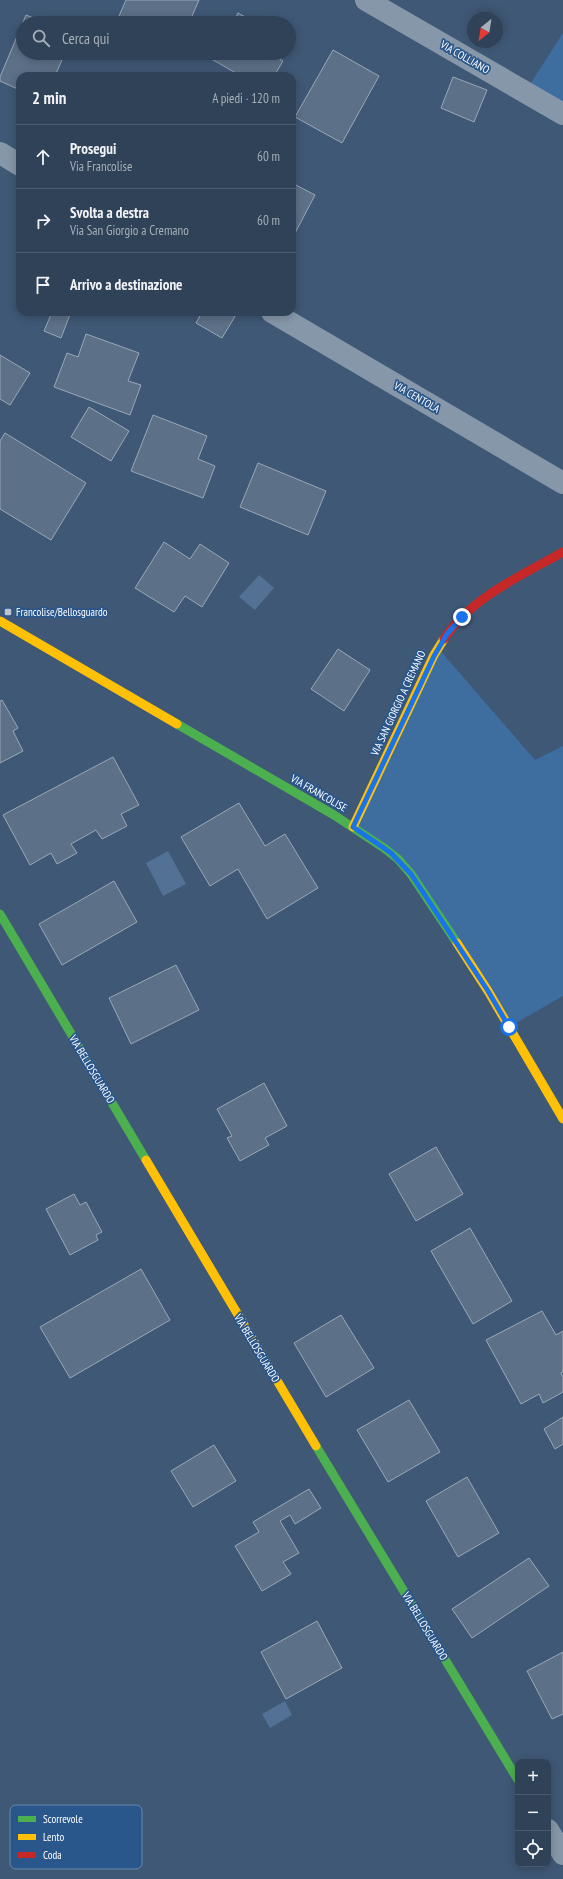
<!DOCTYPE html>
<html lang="it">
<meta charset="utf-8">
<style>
:root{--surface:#2f4258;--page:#3b4d61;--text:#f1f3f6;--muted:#a7b0ba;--line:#4a5b6e}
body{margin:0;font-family:"PT Sans Narrow",sans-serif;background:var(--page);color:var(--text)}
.controls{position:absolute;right:12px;bottom:12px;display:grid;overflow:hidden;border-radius:8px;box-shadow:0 2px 10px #0003}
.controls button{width:36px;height:36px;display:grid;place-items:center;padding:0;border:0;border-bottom:1px solid var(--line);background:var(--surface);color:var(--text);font:20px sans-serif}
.compass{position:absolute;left:467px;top:12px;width:36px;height:36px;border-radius:50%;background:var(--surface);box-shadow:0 2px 10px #0003;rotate:210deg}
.stop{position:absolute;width:12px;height:12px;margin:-9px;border:3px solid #1a73e8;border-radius:50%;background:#fff}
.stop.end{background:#1a73e8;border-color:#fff;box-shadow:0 1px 4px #0008}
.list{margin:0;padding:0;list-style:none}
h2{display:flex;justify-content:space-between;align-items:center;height:52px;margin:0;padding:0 16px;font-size:17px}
h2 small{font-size:13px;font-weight:400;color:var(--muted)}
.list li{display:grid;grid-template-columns:26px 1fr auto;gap:12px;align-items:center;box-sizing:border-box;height:64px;padding:0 16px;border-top:1px solid var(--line)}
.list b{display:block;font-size:15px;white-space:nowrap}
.list p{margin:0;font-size:13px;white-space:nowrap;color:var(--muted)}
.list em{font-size:13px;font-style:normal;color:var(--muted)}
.icon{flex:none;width:22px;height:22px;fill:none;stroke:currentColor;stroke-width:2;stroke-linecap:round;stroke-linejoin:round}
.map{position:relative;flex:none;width:563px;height:1879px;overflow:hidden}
.search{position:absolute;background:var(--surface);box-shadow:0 2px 10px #0003;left:16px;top:16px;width:280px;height:44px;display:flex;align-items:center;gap:10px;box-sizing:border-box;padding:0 14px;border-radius:22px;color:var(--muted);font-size:15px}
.panel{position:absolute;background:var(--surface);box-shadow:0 2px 10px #0003;left:16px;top:72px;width:280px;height:244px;border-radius:12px}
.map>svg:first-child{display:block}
.green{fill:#3e6da0}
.water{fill:#527195}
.building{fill:#5c7087;stroke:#9aa8b8}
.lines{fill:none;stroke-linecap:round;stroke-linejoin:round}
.street{stroke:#8697a9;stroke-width:22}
.fast{stroke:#4caf50;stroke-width:9}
.slow{stroke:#ffc107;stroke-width:9}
.jam{stroke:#c62828;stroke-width:9}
.route{stroke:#1a73e8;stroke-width:5}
.poi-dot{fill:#bcc5cf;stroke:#29568b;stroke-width:1.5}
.labels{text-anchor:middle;stroke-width:3.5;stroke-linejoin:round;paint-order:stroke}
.street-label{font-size:11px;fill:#fff;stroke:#29568b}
.poi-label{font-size:11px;fill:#fff;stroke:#29568b;text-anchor:start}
.key{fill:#29568b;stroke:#6989ae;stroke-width:1}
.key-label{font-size:11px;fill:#fff}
</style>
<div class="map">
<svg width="563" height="1879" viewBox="0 0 563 1879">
<rect width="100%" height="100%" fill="#3f5875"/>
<path class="green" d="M563 33V114L525 92Z
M438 648 535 760 563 746V996L509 1027 405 867 353 827Z"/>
<path class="water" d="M259 575 274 588 255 610 239 597Z
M168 851 186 884 163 896 146 863Z
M285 1701 292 1715 270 1728 262 1714Z"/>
<path class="building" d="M126 0H199L189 23H135L119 16Z
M238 13 256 23H233Z
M26 15 46 23H23V53H65L55 76H20V90L0 81V77Z
M333 50 379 76 342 143 295 117Z
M201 53H274L273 55 283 61 274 76H241Z
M453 77 487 90 474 122 441 108Z
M292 183 315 195 293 237 292 236Z
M52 312H71L61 338 44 331Z
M202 312H236L237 313 222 338 196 323Z
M86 334 139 353 128 381 141 385 130 415 54 387 67 353 78 357Z
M0 355 30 373 10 405 0 399Z
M89 407 129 431 111 461 71 437Z
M153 415 207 436 198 459 215 466 203 498 131 471Z
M5 433 86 483 51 540 0 509V441Z
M258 463 326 491 308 535 240 507Z
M164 542 190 559 200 544 229 563 202 607 185 596 174 612 135 588Z
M338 649 370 670 344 711 311 689Z
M2 700 18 728 13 731 23 751 0 763V701Z
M113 757 139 805 121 814 127 826 102 839 96 830 71 844 77 853 57 864 51 853 30 865 3 815Z
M239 803 265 846 285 834 318 888 267 919 238 869 210 886 181 837Z
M114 881 137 922 62 965 39 924Z
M176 965 199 1010 131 1044 109 998Z
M264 1083 287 1126 265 1138 269 1145 240 1161 227 1138 232 1136 217 1109Z
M436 1147 463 1194 416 1221 389 1174Z
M74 1194 80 1205 86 1202 102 1232 96 1235 98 1240 70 1255 46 1209Z
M470 1228 512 1301 473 1324 431 1251Z
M141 1269 170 1320 70 1378 40 1327Z
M542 1311 556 1335 563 1331V1372L561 1373 563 1377V1392L543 1403 539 1394 521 1404 486 1340Z
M341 1315 374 1368 326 1397 294 1343Z
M409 1400 440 1452 388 1482 357 1430Z
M563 1417V1444L555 1449 544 1429Z
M214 1445 236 1481 193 1507 171 1471Z
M467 1477 499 1533 458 1557 426 1501Z
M309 1489 321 1508 295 1524 290 1515 280 1521 299 1553 283 1562 291 1574 262 1591 235 1546 259 1532 253 1522Z
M529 1558 549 1586 472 1638 452 1609Z
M317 1621 342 1668 286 1699 261 1652Z
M563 1652V1714L552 1719 527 1671Z"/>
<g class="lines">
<path class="street" d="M366 0 563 114
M0 153 20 165
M272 312 563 483
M548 1830 563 1854"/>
<path class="fast" d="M177 724 334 815 384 848 398 859 411 874 457 943
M0 914 146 1160
M316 1446 518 1780"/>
<path class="slow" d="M0 621 177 724
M353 827 434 655 444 639
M457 943 488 991 563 1119
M146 1160 316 1446"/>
<path class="jam" d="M444 639C470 598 522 575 563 552"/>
</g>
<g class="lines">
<path class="route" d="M462 617 447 634 434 656 353 827 391 853 411 874 488 991 509 1027"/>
</g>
<rect class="poi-dot" x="4" y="608" width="8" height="8" rx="2"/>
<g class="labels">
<g class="street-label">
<text transform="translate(465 57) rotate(30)" y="4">VIA COLLIANO</text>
<text transform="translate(417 397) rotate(30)" y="4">VIA CENTOLA</text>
<text transform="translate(398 703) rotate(-65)" y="4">VIA SAN GIORGIO A CREMANO</text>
<text transform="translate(319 793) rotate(30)" y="4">VIA FRANCOLISE</text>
<text transform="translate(92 1069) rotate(59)" y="4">VIA BELLOSGUARDO</text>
<text transform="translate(257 1348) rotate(59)" y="4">VIA BELLOSGUARDO</text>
<text transform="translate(425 1626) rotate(59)" y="4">VIA BELLOSGUARDO</text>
</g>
<g class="poi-label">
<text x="16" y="616">Francolise/Bellosguardo</text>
</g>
</g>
<rect x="10" y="1805" width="132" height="64" rx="6" class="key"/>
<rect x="18" y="1816" width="18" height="6" fill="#4caf50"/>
<rect x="18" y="1834" width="18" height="6" fill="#ffc107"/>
<rect x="18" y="1852" width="18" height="6" fill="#c62828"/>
<g class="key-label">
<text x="43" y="1823">Scorrevole</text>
<text x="43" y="1841">Lento</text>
<text x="43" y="1859">Coda</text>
</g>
</svg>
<div class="controls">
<button>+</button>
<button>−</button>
<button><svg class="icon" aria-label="locate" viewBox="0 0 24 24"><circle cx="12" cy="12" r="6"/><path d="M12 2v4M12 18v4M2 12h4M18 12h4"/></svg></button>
</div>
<svg class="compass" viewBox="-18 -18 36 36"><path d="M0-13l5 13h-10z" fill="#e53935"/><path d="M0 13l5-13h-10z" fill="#a7b0ba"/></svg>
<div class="stop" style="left:509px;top:1027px"></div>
<div class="stop end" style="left:462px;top:617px"></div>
<div class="search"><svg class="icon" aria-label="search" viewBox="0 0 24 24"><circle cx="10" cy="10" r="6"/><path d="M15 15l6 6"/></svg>Cerca qui</div>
<section class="panel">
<h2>2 min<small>A piedi · 120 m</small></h2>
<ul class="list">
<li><svg class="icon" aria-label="ahead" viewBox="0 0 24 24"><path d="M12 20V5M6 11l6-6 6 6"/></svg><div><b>Prosegui</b><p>Via Francolise</p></div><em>60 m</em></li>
<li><svg class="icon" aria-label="right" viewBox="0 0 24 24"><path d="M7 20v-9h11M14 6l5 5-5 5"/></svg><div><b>Svolta a destra</b><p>Via San Giorgio a Cremano</p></div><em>60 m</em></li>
<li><svg class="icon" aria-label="arrive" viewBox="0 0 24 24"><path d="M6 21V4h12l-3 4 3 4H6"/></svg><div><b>Arrivo a destinazione</b></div></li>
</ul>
</section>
</div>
